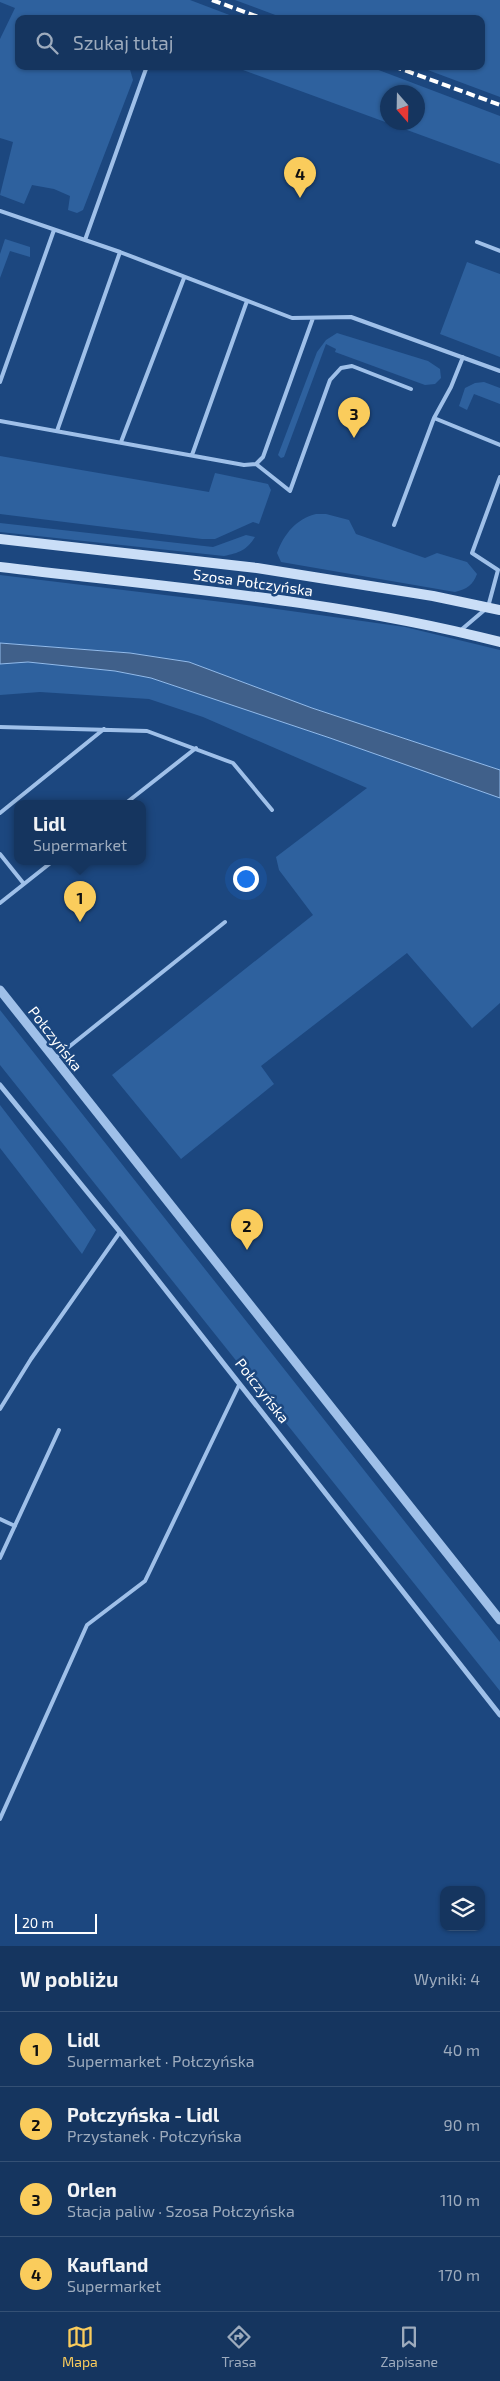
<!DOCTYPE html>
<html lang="pl">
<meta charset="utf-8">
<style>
:root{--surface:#15355f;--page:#1e3d65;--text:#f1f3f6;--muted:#9dabbd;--line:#345074;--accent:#facc5c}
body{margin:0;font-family:"Exo 2",sans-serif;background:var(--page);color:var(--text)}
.controls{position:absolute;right:15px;bottom:15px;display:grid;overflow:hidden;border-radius:10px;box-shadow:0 1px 4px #0004}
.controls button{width:45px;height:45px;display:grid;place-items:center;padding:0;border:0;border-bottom:1px solid var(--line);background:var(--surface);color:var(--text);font:25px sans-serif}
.compass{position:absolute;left:380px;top:85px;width:45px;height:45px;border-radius:50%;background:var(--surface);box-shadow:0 1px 4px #0004;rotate:160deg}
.scale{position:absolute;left:15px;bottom:12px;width:82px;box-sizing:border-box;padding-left:5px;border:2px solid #fff;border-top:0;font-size:14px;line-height:18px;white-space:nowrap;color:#fff;-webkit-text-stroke:4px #1c477f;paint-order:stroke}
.you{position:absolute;left:245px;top:878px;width:18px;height:18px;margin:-12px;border:4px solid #fff;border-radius:50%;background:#1a73e8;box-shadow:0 0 0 8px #1a73e833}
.badge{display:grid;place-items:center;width:32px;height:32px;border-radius:50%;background:var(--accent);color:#111;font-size:16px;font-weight:700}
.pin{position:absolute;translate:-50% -41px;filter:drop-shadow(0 1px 2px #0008)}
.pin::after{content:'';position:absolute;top:26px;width:18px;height:15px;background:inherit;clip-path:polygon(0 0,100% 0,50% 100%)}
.popup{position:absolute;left:14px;top:800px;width:132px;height:65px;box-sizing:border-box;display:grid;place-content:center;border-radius:10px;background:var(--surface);filter:drop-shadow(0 1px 4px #0005);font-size:16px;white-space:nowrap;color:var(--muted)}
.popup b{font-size:19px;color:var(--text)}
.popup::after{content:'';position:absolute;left:50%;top:100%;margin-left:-10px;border:10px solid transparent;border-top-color:var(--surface)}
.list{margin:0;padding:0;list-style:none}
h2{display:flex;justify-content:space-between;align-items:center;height:65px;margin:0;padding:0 20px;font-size:21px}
h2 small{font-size:16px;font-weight:400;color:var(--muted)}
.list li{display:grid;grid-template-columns:32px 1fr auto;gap:15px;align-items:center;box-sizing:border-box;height:75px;padding:0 20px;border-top:1px solid var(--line)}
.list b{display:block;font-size:19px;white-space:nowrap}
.list p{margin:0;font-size:16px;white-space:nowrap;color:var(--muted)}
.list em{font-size:16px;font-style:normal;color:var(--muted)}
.icon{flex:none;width:28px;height:28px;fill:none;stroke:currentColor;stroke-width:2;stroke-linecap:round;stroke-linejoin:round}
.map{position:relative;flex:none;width:500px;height:1946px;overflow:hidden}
.search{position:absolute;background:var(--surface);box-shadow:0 1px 4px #0004;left:15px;right:15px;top:15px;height:55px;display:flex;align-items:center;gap:12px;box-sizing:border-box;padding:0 18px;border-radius:10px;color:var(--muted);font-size:19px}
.sheet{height:365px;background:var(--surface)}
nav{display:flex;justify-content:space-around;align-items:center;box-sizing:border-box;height:70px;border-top:1px solid var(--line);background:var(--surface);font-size:14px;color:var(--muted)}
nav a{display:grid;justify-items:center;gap:2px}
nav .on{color:var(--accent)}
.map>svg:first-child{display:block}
.green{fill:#2e619e;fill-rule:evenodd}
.water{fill:#40608a;stroke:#92bbeb}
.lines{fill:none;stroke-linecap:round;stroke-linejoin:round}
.service{stroke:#9fc0e9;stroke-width:4}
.minor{stroke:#9fc0e9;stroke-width:5}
.tertiary{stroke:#9fc0e9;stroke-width:9}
.secondary{stroke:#cadef7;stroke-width:10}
.rail{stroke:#fff;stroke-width:4;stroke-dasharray:9 4;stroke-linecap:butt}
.labels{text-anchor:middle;stroke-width:5;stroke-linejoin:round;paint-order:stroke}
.street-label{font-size:15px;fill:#fff;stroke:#1c477f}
</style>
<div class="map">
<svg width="500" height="1946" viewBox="0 0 500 1946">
<rect width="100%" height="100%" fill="#1c477f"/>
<path class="green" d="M0 0H190L240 19H19V66H129L133 80 83 210 77 213 68 210 70 196 54 189 32 185 24 204 0 195 13 142 0 138V39L15 8 0 2Z
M235 0H500V97L417 66H481V19H286Z
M232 66H368L500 116V164ZM388 92H418V122H388Z
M5 239 30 247V257L10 251 0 278V254Z
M467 262 500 274V357L440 334Z
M337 333 428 361 440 369 441 378 435 384 425 385 335 352 336 349 326 344 284 457 281 458 278 455 317 352 326 340Z
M484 382 500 388V404L474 394 467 410 459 406 465 388 475 383Z
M0 456 209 492 215 473 268 484 271 490 259 524 253 522 215 539H202L0 514Z
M316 514H326L349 520 356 534 425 558 437 553 467 562 477 574C473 585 467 589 455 592L281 562 277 553C284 534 296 519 316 514Z
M0 523 213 547 246 535 255 537C247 550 239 553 224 556L0 532Z
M0 575 255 606 405 627 500 650V770L312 708 189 662 130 653 0 643Z
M10 662H28L115 671 151 678 330 738 500 798V1003L472 1028 407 953 261 1066 274 1084 181 1159 112 1075 313 915 279 870 276 857 367 788 203 717 149 699 40 692 0 695V664Z
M0 1010 500 1642V1691L0 1065Z
M0 1105 96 1230 82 1254 0 1148Z"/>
<path class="water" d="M0 643 130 653 189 662 312 708 500 770V798L330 738 151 678 115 671 28 662 0 664Z"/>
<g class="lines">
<path class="service" d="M0 211 120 252 292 318 351 317 500 371
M85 240 147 66
M477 242 500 251
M0 382 54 230
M434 418 500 445
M0 421 244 465 256 464 263 457 313 318
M57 431 120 252
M121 442 184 278
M192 455 247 301
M256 464 290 491 330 380 341 368 352 366 411 389
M394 525 434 418 451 387 463 357
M461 630 488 607 498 570 472 553 500 477
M0 727 147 731 233 763 272 810
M126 803 196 748
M0 813 104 729
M0 854 24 884
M0 903 53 861
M55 1058 225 922
M0 1409 31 1359 120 1232
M0 1519 15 1526
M0 1558 59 1430
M0 1819 87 1625 145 1581 239 1385"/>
<path class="minor" d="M0 1085 120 1232 500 1715"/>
<path class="tertiary" d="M0 990 500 1620"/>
<path class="secondary" d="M0 539 257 568 433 596 500 610
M0 567C166 587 338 600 500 642"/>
<path class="rail" d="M212 0 264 19
M393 66 500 105"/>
</g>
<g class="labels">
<g class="street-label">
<text transform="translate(253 583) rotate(8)" y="5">Szosa Połczyńska</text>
<text transform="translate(55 1039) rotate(52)" y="5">Połczyńska</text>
<text transform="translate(262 1391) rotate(52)" y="5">Połczyńska</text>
</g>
</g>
</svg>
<div class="controls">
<button><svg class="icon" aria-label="layers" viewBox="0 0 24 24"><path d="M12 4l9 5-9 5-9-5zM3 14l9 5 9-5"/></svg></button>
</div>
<svg class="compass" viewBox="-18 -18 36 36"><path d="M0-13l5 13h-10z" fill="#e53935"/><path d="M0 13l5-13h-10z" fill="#9dabbd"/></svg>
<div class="scale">20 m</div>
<div class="you"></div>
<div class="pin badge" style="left:80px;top:922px">1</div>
<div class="popup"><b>Lidl</b>Supermarket</div>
<div class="pin badge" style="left:247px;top:1250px">2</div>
<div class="pin badge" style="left:354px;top:438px">3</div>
<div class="pin badge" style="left:300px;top:198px">4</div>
<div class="search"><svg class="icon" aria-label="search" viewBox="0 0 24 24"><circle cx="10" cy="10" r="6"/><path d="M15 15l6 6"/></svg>Szukaj tutaj</div>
</div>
<section class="sheet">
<h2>W pobliżu<small>Wyniki: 4</small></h2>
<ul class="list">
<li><span class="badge">1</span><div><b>Lidl</b><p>Supermarket · Połczyńska</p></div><em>40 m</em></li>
<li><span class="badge">2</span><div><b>Połczyńska - Lidl</b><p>Przystanek · Połczyńska</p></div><em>90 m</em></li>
<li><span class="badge">3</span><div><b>Orlen</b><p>Stacja paliw · Szosa Połczyńska</p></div><em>110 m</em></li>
<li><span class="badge">4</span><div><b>Kaufland</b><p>Supermarket</p></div><em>170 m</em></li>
</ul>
</section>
<nav>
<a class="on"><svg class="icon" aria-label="map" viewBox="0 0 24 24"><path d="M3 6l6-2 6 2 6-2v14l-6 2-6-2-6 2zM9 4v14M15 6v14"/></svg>Mapa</a>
<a><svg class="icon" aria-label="directions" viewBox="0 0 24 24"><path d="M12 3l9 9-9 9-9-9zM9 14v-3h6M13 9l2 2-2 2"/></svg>Trasa</a>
<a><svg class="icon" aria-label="saved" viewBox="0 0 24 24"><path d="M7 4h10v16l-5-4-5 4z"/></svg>Zapisane</a>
</nav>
